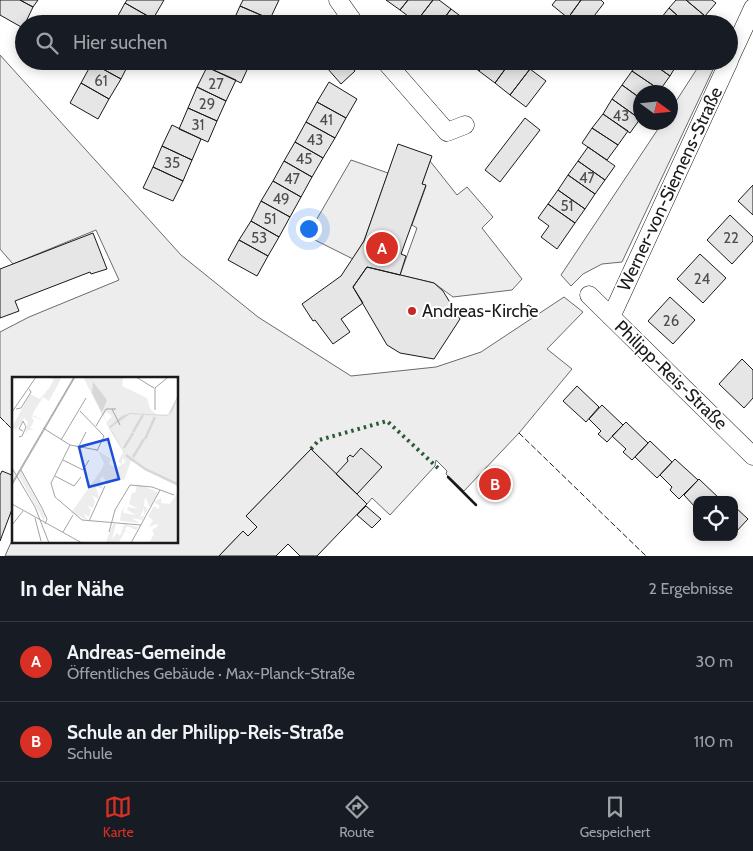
<!DOCTYPE html>
<html lang="de">
<meta charset="utf-8">
<style>
:root{--surface:#171b24;--page:#20242c;--text:#f1f3f6;--muted:#9ea1a6;--line:#363941;--accent:#d93025}
body{margin:0;font-family:Cabin,sans-serif;background:var(--page);color:var(--text)}
.controls{position:absolute;right:15px;bottom:15px;display:grid;overflow:hidden;border-radius:10px;box-shadow:0 2px 12px #0003}
.controls button{width:45px;height:45px;display:grid;place-items:center;padding:0;border:0;border-bottom:1px solid var(--line);background:var(--surface);color:var(--text);font:25px sans-serif}
.compass{position:absolute;left:633px;top:85px;width:45px;height:45px;border-radius:50%;background:var(--surface);box-shadow:0 2px 12px #0003;rotate:105deg}
.you{position:absolute;left:308px;top:228px;width:18px;height:18px;margin:-12px;border:4px solid #fff;border-radius:50%;background:#1a73e8;box-shadow:0 0 0 8px #1a73e833}
.badge{display:grid;place-items:center;width:32px;height:32px;border-radius:50%;background:var(--accent);color:#fff;font-size:16px;font-weight:700}
.pin{position:absolute;translate:-50% -50%;border:2px solid #fff;box-shadow:0 1px 5px #0006}
.list{margin:0;padding:0;list-style:none}
h2{display:flex;justify-content:space-between;align-items:center;height:65px;margin:0;padding:0 20px;font-size:21px}
h2 small{font-size:16px;font-weight:400;color:var(--muted)}
.list li{display:grid;grid-template-columns:32px 1fr auto;gap:15px;align-items:center;box-sizing:border-box;height:80px;padding:0 20px;border-top:1px solid var(--line)}
.list b{display:block;font-size:19px;white-space:nowrap}
.list p{margin:0;font-size:16px;white-space:nowrap;color:var(--muted)}
.list em{font-size:16px;font-style:normal;color:var(--muted)}
.icon{flex:none;width:28px;height:28px;fill:none;stroke:currentColor;stroke-width:2;stroke-linecap:round;stroke-linejoin:round}
.map{position:relative;flex:none;width:753px;height:556px;overflow:hidden}
.search{position:absolute;background:var(--surface);box-shadow:0 2px 12px #0003;left:15px;right:15px;top:15px;height:55px;display:flex;align-items:center;gap:12px;box-sizing:border-box;padding:0 18px;border-radius:28px;color:var(--muted);font-size:19px}
.sheet{height:225px;background:var(--surface)}
nav{display:flex;justify-content:space-around;align-items:center;box-sizing:border-box;height:70px;border-top:1px solid var(--line);background:var(--surface);font-size:14px;color:var(--muted)}
nav a{display:grid;justify-items:center;gap:2px}
nav .on{color:var(--accent)}
.map>svg:first-child{display:block}
.built{fill:#ededed;stroke:#6a6a6a}
.building{fill:#e6e6e6;stroke:#1a1a1a}
.lines{fill:none;stroke-linecap:round;stroke-linejoin:round}
.street-casing{stroke:#1a1a1a;stroke-width:19}
.street{stroke:#fff;stroke-width:18}
.hedge{stroke:#2b5a34;stroke-width:4;stroke-dasharray:2.5 4;stroke-linecap:butt}
.fence{stroke:#1a1a1a;stroke-width:1;stroke-dasharray:6 2.5;stroke-linecap:butt}
.wall{stroke:#1a1a1a;stroke-width:2.5}
.poi-dot{fill:#c62828;stroke:#fff;stroke-width:2}
.labels{text-anchor:middle;stroke-width:4;stroke-linejoin:round;paint-order:stroke}
.number-label{font-size:15px;fill:#4d4d4d}
.street-label{font-size:18px;fill:#1a1a1a;stroke:#fff}
.poi-label{font-size:18px;fill:#1a1a1a;stroke:#fff;text-anchor:start}
.inset-river{fill:none;stroke:#d7d7d7;stroke-width:2.5}
.inset-road{fill:none;stroke:#a3a3a3;stroke-width:1}
.view{fill:#1d4ed8;fill-opacity:0.15;stroke:#1d4ed8;stroke-width:2.5}
.inset-edge{fill:none;stroke:#1a1a1a;stroke-width:2.5}
</style>
<div class="map">
<svg width="753" height="556" viewBox="0 0 753 556">
<rect width="100%" height="100%" fill="#fff"/>
<path class="built" d="M0 55 181 255 258 317 351 376 436 367 481 352 564 297 583 312 547 349 572 369 519 433 464 491 446 474 447 471 436 460 435 466 390 515 372 498 367 504 311 449 246 516 257 527 248 536 243 531 219 556H5L14 536V542H178V378H14V431L0 417V332L29 317 119 280 96 230 13 264 0 249Z
M702 61H717L622 262 602 264 583 274 571 286 561 275 662 123 670 122 671 109Z
M351 160 388 173 364 241 353 259 307 236Z
M430 161 457 195 467 187 493 217 482 228 522 279 512 290 453 297 434 283 400 275 417 228 412 225 426 186 422 184Z"/>
<path class="building" d="M0 0H20L33 7 23 28 0 15Z
M20 0H38L33 7Z
M127 0H164L153 19 125 3Z
M243 0H279L270 19 240 6Z
M386 0H408L400 10Z
M408 0H433L416 22 400 10Z
M433 0H439L451 9 440 24H417L416 22Z
M556 0H581L568 18 552 5Z
M581 0H601L604 3 588 24H576L568 18Z
M676 0H686L705 16 699 24H687L669 8Z
M686 0H712L716 3 705 16Z
M125 3 153 19 151 24 114 23Z
M240 6 270 19 268 24H232Z
M669 8 687 24H660L658 22Z
M451 9 467 21 464 24H440Z
M93 61H130L121 79 92 63Z
M215 61H251L241 83 211 69Z
M321 61H347L355 71 341 84Z
M466 61H486L479 71Z
M486 61H511L495 83 479 71Z
M511 61H519L530 69 510 95 495 83Z
M639 61H649L670 76 660 90 632 71Z
M649 61H679L670 76Z
M92 63 121 79 109 99 81 83Z
M207 67 236 80 226 101 197 87Z
M530 69 546 81 526 107 510 95Z
M632 71 660 90 658 92H640V98L622 85Z
M329 82 357 99 346 118 317 102Z
M81 83 109 99 98 119 70 103Z
M622 85 640 98V119L612 99Z
M197 87 226 101 217 121 188 108Z
M612 99 640 119 630 133 603 114Z
M317 102 346 118 335 138 306 122Z
M188 108 217 121 208 142 179 129Z
M603 114 628 131 618 145 592 128Z
M525 118 540 130 500 182 485 170Z
M306 122 335 138 323 158 295 142Z
M172 125 201 139 192 160 162 146Z
M592 128 618 145 607 160 582 143Z
M295 142 323 158 312 177 284 161Z
M398 144 432 156 422 184 426 185 401 254 406 256 400 275 367 267 353 287 363 303 341 319 350 332 333 344 315 320 313 321 302 304 341 276 364 241Z
M162 146 192 160 183 181 153 167Z
M588 147 615 166 605 180 578 161Z
M284 161 312 177 301 197 273 181Z
M578 161 605 180 595 194 568 175Z
M153 167 183 181 173 201 143 188Z
M568 175 595 194 585 209 558 190Z
M273 181 301 197 290 217 261 201Z
M753 185V215L738 201Z
M558 190 585 209 575 223 548 204Z
M261 201 290 217 279 237 251 221Z
M548 204 575 223 557 249 541 237 549 226 538 218Z
M730 215 753 237V241L732 264 707 240Z
M251 221 279 237 268 256 239 240Z
M93 233 107 269 91 274 90 272 15 301 19 311 0 318V269Z
M239 240 268 256 257 276 228 260Z
M700 254 726 278 703 303 677 279Z
M367 267 434 283 443 291 460 319 434 359 400 353 387 345 353 287Z
M670 297 695 320 673 344 648 321Z
M528 305 535 309 532 315 524 310Z
M742 359 753 370V398L744 408 719 384Z
M577 386 599 407 586 422 563 401Z
M602 405 623 425 607 442 598 434 601 431 589 419Z
M626 422 648 443 632 460 623 452 626 449 612 436Z
M650 441 672 462 657 478 635 457Z
M361 448 382 467 357 494 336 474 348 461 347 458 350 455 353 457Z
M311 449 367 504 317 556H300L288 544 276 556H219L243 531 248 536 257 527 246 516Z
M675 459 698 480 679 499 670 490 672 487 660 475Z
M2 471 14 476V504L0 541V475Z
M699 479 721 500H697V512L694 508 695 507 684 495Z
M366 506 381 519 372 528 357 515Z
M734 506 748 519 734 534Z"/>
<g class="lines">
<defs>
<path id="street" d="M338 0 355 24
M729 60 753 8
M385 61 447 132 465 125
M589 295 753 456
M611 317 729 61"/>
</defs>
<use href="#street" class="street-casing"/>
<use href="#street" class="street"/>
<path class="hedge" d="M311 449 319 440 387 421 439 469"/>
<path class="fence" d="M0 417 14 431
M519 433 646 556"/>
<path class="wall" d="M448 477 476 505"/>
</g>
<circle class="poi-dot" cx="412" cy="311" r="5"/>
<g class="labels">
<g class="number-label">
<text x="101" y="86">61</text>
<text x="216" y="89">27</text>
<text x="207" y="109">29</text>
<text x="621" y="121">43</text>
<text x="326" y="125">41</text>
<text x="198" y="130">31</text>
<text x="315" y="145">43</text>
<text x="304" y="164">45</text>
<text x="172" y="168">35</text>
<text x="587" y="183">47</text>
<text x="292" y="184">47</text>
<text x="281" y="204">49</text>
<text x="567" y="211">51</text>
<text x="270" y="224">51</text>
<text x="259" y="243">53</text>
<text x="731" y="243">22</text>
<text x="702" y="284">24</text>
<text x="671" y="326">26</text>
</g>
<g class="street-label">
<text transform="translate(670 189) rotate(-65)" y="6">Werner-von-Siemens-Straße</text>
<text transform="translate(671 375) rotate(44)" y="6">Philipp-Reis-Straße</text>
</g>
<g class="poi-label">
<text x="422" y="317">Andreas-Kirche</text>
</g>
</g>
<g transform="translate(12 377)">
<rect width="166" height="166" fill="#fff"/>
<path d="M38 0H50L37 24 31 20 20 38 34 44 19 39 22 44 18 51 22 53H16L13 58 16 45 12 41 4 53 0 50 18 17 28 22 37 11 42 3ZM71 0H111L110 9 135 21 138 32 145 38 158 37 166 18V108L119 84 112 103 102 101 96 108 91 100 88 101 91 112 84 110 87 122 80 119 83 124 81 131 75 128 79 133 77 140 71 136 76 143 59 136 90 92 92 86 86 74 99 82 97 87 104 91 114 85 110 81V87L106 85 111 75 94 46 100 39 94 35 91 39ZM9 94 33 139 32 144 7 99ZM125 107 146 115 138 130 133 120 132 129 136 132 132 138V131L128 141 132 138 131 143 119 141 128 146 108 144 109 136 103 135 107 132 104 135 109 136 112 129 111 136 124 138 115 133 116 130 126 132 117 127 122 108 120 115 123 116ZM166 115V166H137L142 157 140 153 146 149 145 147 137 150 141 143 136 139 142 129 146 132 148 129 142 125 149 121V126L158 127ZM101 147H104L100 162 105 156 108 159 112 147 127 150 124 153 115 149 113 153 120 157 113 154 107 165 98 166 94 164Z" fill="#ededed"/>
<path d="M81 5 95 23 90 35 97 50 110 39 118 36 156 38 166 18V20L160 35 155 39 118 37 98 51 114 78 100 56 80 16Z" fill="#d7d7d7"/>
<path class="inset-river" d="M121 55 131 38M133 62 143 40M112 71 121 56M114 78 133 92 167 108M121 80 132 62"/>
<path class="inset-road" d="M124 0 142 11M4 32 9 31 19 15 17 12M100 32 108 48M143 33V11L155 1M68 34 92 59 85 74M0 35 24 0M84 49 94 32H104M31 51 58 68 85 73M7 60 10 59 14 50 11 44 7 52 11 54M49 63 74 21M58 68 39 106 43 120 70 143 129 148M67 69 74 55M51 83 71 93 77 83M0 91 23 130 37 166M9 93 30 131 35 142 33 147M43 99 62 109 69 100M0 106 62 0M0 108 63 0M0 127 70 166M23 141 29 164M77 144 93 109M0 148 11 134M51 155 61 138M97 155 103 133 118 108 140 110 162 118M119 166 148 113"/>
<path class="view" d="M96 62 107 102 77 110 67 70Z"/>
<rect width="166" height="166" class="inset-edge"/>
</g>
</svg>
<div class="controls">
<button><svg class="icon" aria-label="locate" viewBox="0 0 24 24"><circle cx="12" cy="12" r="6"/><path d="M12 2v4M12 18v4M2 12h4M18 12h4"/></svg></button>
</div>
<svg class="compass" viewBox="-18 -18 36 36"><path d="M0-13l5 13h-10z" fill="#e53935"/><path d="M0 13l5-13h-10z" fill="#9ea1a6"/></svg>
<div class="you"></div>
<div class="pin badge" style="left:382px;top:248px">A</div>
<div class="pin badge" style="left:495px;top:484px">B</div>
<div class="search"><svg class="icon" aria-label="search" viewBox="0 0 24 24"><circle cx="10" cy="10" r="6"/><path d="M15 15l6 6"/></svg>Hier suchen</div>
</div>
<section class="sheet">
<h2>In der Nähe<small>2 Ergebnisse</small></h2>
<ul class="list">
<li><span class="badge">A</span><div><b>Andreas-Gemeinde</b><p>Öffentliches Gebäude · Max-Planck-Straße</p></div><em>30 m</em></li>
<li><span class="badge">B</span><div><b>Schule an der Philipp-Reis-Straße</b><p>Schule</p></div><em>110 m</em></li>
</ul>
</section>
<nav>
<a class="on"><svg class="icon" aria-label="map" viewBox="0 0 24 24"><path d="M3 6l6-2 6 2 6-2v14l-6 2-6-2-6 2zM9 4v14M15 6v14"/></svg>Karte</a>
<a><svg class="icon" aria-label="directions" viewBox="0 0 24 24"><path d="M12 3l9 9-9 9-9-9zM9 14v-3h6M13 9l2 2-2 2"/></svg>Route</a>
<a><svg class="icon" aria-label="saved" viewBox="0 0 24 24"><path d="M7 4h10v16l-5-4-5 4z"/></svg>Gespeichert</a>
</nav>
